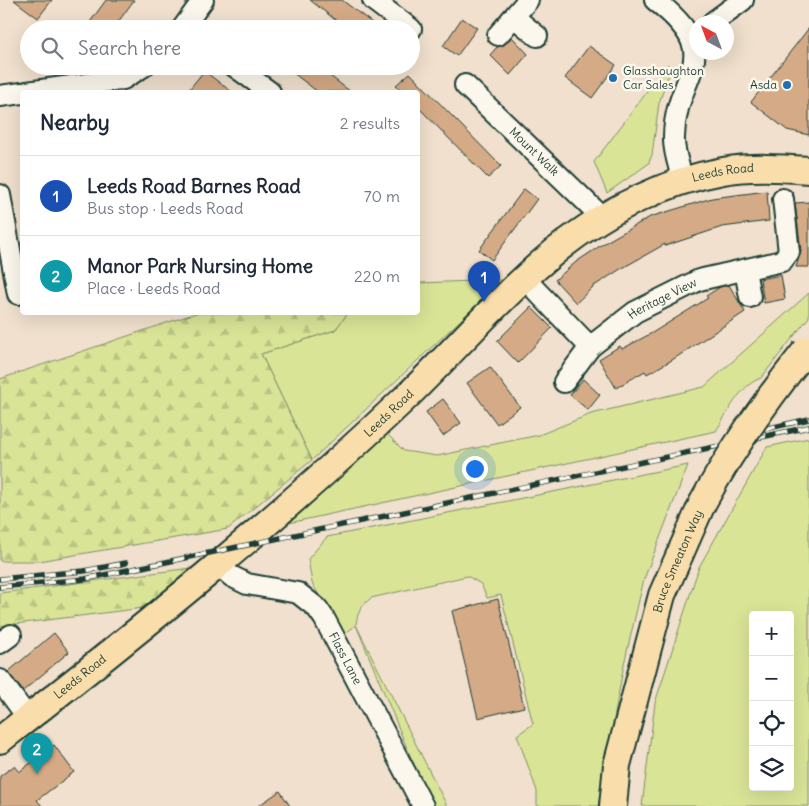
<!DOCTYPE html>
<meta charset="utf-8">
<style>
:root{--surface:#fff;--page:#f2f2f3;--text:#1f2937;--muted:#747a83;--line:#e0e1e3;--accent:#1a73e8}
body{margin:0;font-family:Delius,sans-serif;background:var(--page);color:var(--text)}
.controls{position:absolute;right:15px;bottom:15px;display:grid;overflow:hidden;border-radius:5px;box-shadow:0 5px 20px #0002}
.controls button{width:45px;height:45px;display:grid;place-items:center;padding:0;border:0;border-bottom:1px solid var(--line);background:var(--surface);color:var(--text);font:25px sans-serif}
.compass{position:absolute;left:689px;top:15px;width:45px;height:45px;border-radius:50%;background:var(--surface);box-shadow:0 5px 20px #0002;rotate:319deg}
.you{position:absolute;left:474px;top:468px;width:18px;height:18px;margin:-12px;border:4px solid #fff;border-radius:50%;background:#1a73e8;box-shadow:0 0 0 8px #1a73e833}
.badge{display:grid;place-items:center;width:32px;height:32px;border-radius:50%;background:var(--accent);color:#fff;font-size:16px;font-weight:700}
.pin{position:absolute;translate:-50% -41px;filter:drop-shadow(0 1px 2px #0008)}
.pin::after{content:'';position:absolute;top:26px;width:18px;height:15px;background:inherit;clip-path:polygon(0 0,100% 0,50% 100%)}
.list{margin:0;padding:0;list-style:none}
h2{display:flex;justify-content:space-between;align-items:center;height:65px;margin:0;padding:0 20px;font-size:21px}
h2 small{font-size:16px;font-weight:400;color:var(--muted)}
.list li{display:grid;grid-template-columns:32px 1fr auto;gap:15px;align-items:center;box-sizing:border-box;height:80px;padding:0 20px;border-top:1px solid var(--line)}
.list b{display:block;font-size:19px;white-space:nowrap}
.list p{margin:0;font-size:16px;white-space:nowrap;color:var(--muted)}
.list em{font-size:16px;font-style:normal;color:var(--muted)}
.icon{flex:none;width:28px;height:28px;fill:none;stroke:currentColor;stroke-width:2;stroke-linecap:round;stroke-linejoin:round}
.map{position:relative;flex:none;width:809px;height:806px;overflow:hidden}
.search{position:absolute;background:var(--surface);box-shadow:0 5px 20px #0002;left:20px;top:20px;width:400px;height:55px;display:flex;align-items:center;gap:12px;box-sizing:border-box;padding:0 18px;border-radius:28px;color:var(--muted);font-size:19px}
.panel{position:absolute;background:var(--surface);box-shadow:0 5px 20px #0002;left:20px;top:90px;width:400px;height:225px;border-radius:5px}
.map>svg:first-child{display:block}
.grass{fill:#d9e497;stroke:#7c9066;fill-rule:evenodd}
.forest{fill:url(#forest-firs);stroke:#7c9066}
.building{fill:#d5aa86;stroke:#1f3d34}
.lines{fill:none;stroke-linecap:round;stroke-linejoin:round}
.minor-casing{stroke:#1f3d34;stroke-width:24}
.major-casing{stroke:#1f3d34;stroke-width:30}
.minor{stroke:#fbf7ec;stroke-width:20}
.major{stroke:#f9deab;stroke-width:26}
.rail-casing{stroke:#1f3d34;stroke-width:5.5}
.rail{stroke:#fbf7ec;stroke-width:4;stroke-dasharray:11;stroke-linecap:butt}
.major-bridge-casing{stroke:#1f3d34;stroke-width:30;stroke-linecap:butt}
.major-bridge{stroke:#f9deab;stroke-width:26}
.poi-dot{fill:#1f6fb2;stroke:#fbf7ec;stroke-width:2}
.labels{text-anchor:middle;stroke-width:5;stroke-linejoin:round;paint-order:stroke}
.poi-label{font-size:12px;fill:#1f3d34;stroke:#fbf7ec;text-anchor:start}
.street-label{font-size:12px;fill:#1f3d34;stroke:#fbf7ec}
</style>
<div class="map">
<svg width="809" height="806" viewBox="0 0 809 806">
<defs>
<pattern id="forest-firs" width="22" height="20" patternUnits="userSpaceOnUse" patternTransform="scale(1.25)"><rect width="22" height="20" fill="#d9e497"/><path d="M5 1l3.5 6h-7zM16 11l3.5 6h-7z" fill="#bac483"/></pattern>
</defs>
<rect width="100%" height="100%" fill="#f0e0cd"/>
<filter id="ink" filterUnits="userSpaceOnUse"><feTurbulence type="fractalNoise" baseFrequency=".02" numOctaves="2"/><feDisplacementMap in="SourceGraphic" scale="10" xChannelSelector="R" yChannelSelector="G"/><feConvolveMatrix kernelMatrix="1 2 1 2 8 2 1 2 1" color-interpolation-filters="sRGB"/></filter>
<g filter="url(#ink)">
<path class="grass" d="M668 64V77L659 103 652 155 648 164 607 193 594 162Z
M503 280 312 460 261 354 335 330 348 313 418 312V283Z
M809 293V317L761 378C740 385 727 414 716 431L275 526 385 432 404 451 437 456 539 435 591 414 704 387Z
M809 438V806H642L655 703 699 567 767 447ZM753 615H790V787H753Z
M688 465 644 579 624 664 598 806H537V791L517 735 533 724 501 595 487 598 481 584 467 576 371 598C361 606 357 613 356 625L447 806H431L356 625 342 636 312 583 308 559 327 537Z"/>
<path class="forest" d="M196 313H348L335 330 261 354 312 460 228 529 39 561H0V379Z
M206 566 151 607 0 626V593Z"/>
<path class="building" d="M14 0H52L38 18Z
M106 0H134L113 29H85Z
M310 0H342L380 29H347Z
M462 18 477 28 457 56 443 46Z
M809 28V135L787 130 751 102Z
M512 37 528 54 510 75 490 55 497 47 502 46Z
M589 46 616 65 592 98 565 78Z
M284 66H317L351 92H318Z
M204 71 232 92H187Z
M410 73 501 166 488 178 418 107V92H403L396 85Z
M524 189 537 199 492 260 479 250Z
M767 191 769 221 722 227 665 246V244L619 270 594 286 576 303 555 280 576 262 606 242 650 217 712 198Z
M809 202V267H796L801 251 795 203Z
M781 275 785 299 764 303 760 279Z
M729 285 745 312 672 360 647 374 645 371 616 388 599 359 620 346 622 349 652 333 708 298 706 296 720 287Z
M531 307 552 328 518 363 497 341Z
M490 367 520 407 497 424 467 383Z
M583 379 600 395 588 410 570 395Z
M443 399 461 423 443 436 426 412Z
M498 599 524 707 478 718 452 611Z
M54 633 69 652 23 691 8 672Z
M54 745 74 772 37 800 42 806H0V776L14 766 19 772Z
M280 791 290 806H258Z"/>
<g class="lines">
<defs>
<g id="minor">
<path d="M373 0 411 29"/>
<path d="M655 0C730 59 675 70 674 137 673 151 680 168 683 182"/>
<path d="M514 17 537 36"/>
<path d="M713 22 743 0"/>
<path d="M182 29 203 0"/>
<path d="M498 35 528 0"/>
<path d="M234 66 270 92"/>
<path id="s1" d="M465 85 604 219"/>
<path d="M27 92 123 79 144 66"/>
<path d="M0 96 22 93"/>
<path d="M0 195 18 294 22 292"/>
<path d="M745 270 750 297"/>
<path d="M525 279 590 347"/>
<path id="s2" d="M564 382 590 347 635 312 699 280 782 261 789 252 783 199"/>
<path id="s3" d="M219 565 231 576 247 584 298 593 317 608 324 618 423 806"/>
<path d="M0 643 11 635"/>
<path d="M0 680 28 718"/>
</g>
<g id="major">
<path id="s4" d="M0 740C138 632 274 523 401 402 476 331 543 241 640 198 665 186 695 176 723 171 750 166 781 168 809 170"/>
<path id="s5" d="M613 806 617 765 662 595 702 504"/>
</g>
</defs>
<use href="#minor" class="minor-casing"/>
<use href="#major" class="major-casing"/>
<use href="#minor" class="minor"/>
<use href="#major" class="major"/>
<defs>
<path id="rail" d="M765 429 809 419
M0 579 84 571 126 563
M0 587 85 579 809 427"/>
</defs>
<use href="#rail" class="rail-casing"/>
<use href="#rail" class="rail"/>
<defs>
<path id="major-bridge" d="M702 504C732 448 767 399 806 350"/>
</defs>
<use href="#major-bridge" class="major-bridge-casing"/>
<use href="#major-bridge" class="major-bridge"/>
</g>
</g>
<g class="poi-dot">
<circle cx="613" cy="78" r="5"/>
<circle cx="787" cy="85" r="5"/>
</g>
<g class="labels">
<g class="poi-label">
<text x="623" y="75">Glasshoughton<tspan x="623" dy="14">Car Sales</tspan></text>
<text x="777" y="89" text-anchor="end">Asda</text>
</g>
<g class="street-label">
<text dy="4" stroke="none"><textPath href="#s1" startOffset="96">Mount Walk</textPath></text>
<text dy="4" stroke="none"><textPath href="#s4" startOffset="928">Leeds Road</textPath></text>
<text dy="4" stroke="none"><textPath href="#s2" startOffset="131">Heritage View</textPath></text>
<text dy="4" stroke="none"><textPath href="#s4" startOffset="508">Leeds Road</textPath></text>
<text dy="4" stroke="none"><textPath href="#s5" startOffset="254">Bruce Smeaton Way</textPath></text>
<text dy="4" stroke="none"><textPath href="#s3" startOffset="168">Flass Lane</textPath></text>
<text dy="4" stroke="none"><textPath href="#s4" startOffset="102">Leeds Road</textPath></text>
</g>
</g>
</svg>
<div class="controls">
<button>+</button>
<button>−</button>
<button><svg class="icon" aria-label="locate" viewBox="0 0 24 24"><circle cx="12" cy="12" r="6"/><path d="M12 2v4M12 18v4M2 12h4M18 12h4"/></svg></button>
<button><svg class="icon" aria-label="layers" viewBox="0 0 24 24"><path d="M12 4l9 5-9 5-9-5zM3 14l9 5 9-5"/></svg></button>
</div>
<svg class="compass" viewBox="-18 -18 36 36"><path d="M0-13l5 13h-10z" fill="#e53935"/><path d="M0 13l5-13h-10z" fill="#747a83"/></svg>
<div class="you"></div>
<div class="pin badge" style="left:484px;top:302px;background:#1a4fb4">1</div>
<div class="pin badge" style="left:37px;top:774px;background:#0f9aa8">2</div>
<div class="search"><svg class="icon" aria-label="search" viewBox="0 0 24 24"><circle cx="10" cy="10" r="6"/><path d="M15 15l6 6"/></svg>Search here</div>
<section class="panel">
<h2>Nearby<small>2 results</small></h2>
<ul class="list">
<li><span class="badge" style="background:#1a4fb4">1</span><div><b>Leeds Road Barnes Road</b><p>Bus stop · Leeds Road</p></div><em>70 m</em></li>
<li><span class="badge" style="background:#0f9aa8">2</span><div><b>Manor Park Nursing Home</b><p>Place · Leeds Road</p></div><em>220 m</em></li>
</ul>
</section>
</div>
